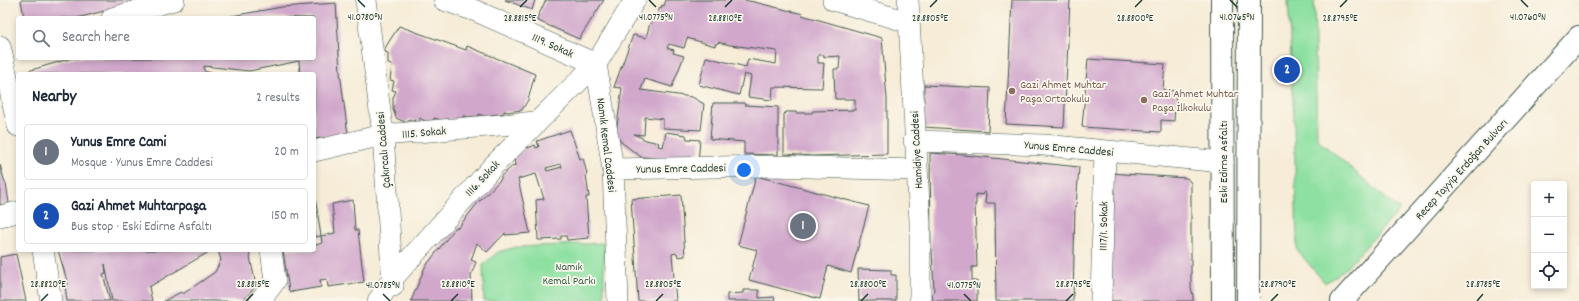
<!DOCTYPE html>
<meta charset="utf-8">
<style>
:root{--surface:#fff;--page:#f2f2f3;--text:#1f2937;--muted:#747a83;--line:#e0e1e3;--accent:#b5179e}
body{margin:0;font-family:Dekko,sans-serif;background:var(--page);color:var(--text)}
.controls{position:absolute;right:12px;bottom:12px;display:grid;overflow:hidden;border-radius:4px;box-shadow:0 2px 6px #0003}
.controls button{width:36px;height:36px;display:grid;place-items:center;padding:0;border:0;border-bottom:1px solid var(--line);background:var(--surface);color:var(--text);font:20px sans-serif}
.you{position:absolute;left:744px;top:170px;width:14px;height:14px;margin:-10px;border:3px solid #fff;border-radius:50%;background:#1a73e8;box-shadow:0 0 0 6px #1a73e833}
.badge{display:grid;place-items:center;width:26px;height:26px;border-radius:50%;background:var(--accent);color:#fff;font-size:13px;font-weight:700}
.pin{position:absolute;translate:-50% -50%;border:2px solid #fff;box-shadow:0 1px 4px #0006}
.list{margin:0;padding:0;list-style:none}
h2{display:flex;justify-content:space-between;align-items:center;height:52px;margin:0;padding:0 16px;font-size:17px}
h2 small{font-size:13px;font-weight:400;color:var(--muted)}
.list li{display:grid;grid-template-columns:26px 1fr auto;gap:12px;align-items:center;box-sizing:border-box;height:56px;margin:0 8px 8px;padding:0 8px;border:1px solid var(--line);border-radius:4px}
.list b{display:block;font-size:15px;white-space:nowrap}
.list p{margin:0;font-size:13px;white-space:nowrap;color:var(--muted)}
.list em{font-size:13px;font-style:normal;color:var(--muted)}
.icon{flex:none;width:22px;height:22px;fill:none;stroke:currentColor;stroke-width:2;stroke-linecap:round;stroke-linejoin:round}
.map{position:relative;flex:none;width:1579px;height:301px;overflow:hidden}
.search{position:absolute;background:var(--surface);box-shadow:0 2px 6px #0003;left:16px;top:16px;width:300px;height:44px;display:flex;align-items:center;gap:10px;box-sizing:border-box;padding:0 14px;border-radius:4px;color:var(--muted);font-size:15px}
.panel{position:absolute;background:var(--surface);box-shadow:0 2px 6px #0003;left:16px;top:72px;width:300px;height:180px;border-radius:4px}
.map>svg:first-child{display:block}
.green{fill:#8de0a1;stroke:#568e6a}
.building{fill:#d1a8cc;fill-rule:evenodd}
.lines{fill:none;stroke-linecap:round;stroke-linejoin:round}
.street-casing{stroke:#3f574c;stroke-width:22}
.secondary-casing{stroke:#3f574c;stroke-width:24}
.primary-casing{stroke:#3f574c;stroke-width:24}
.street{stroke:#fff;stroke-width:21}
.secondary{stroke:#fff;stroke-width:22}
.primary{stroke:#fff;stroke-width:22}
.ticks{fill:none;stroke:#1f3d34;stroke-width:1.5}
.education-dot{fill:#8d6e63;stroke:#fbf7ec;stroke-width:1.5}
.labels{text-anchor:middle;stroke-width:3.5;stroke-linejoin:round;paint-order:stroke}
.street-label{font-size:12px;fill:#1f3d34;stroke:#fbf7ec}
.education-label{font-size:12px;fill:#785e54;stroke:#fbf7ec;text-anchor:start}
.park-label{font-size:12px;fill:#355e4a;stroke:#fbf7ec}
.ticks-label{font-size:10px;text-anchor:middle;fill:#1f3d34;stroke:#fbf7ec;stroke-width:3.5;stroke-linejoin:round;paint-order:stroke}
</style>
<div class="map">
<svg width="1579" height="301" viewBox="0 0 1579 301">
<rect width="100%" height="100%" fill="#fbf7ec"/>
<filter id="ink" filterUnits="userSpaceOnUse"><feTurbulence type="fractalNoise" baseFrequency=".025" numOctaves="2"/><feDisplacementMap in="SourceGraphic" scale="8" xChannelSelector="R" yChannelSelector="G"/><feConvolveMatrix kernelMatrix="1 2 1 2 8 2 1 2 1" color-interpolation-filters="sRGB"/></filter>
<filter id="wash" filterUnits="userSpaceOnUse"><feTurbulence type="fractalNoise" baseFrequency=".012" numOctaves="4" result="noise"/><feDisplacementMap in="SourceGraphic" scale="16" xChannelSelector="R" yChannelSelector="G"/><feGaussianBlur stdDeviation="0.9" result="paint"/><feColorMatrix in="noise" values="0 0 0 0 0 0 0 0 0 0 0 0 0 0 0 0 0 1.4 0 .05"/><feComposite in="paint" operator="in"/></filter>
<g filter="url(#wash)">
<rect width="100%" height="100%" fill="#f6ecd7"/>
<path class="green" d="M1288 0H1314L1317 139 1400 210 1342 272 1325 283 1297 250 1294 121Z
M604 243V301H484L483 265 498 252 516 247Z"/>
<g id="blocks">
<path class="building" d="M21 0H143V1L77 18H24Z
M505 0H535L532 10Z
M546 0H604L579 39 536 20Z
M666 0H744L754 2 803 14 802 15 882 38 887 99V154L812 156 784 154V114L786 112H796V113H812L813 111 855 110V99H835L834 69H839L840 56 824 57V55H818V63H824L822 88 773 87 772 100 748 97 751 76 744 74 739 95 699 85 706 57 746 67 748 59 776 64 777 51 730 45 718 42 717 44H715V46L687 38 684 48 669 44 667 48 674 50 673 53 684 56 672 87 645 79 641 90 692 97 704 104 701 130 663 128V119L645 117 644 135 634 134 646 140 659 143 658 146 663 147 666 132 686 135 687 139 700 140 698 162 662 158 641 157 621 142 616 134 622 88 614 87 633 35 646 38 650 23 651 24 654 18 655 19 660 7 661 8 662 5 664 6Z
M1012 0H1070L1064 127 1006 124Z
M336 3 340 72 348 135 314 139V74H300L299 61 249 71 204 66V71L215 74H29L28 71 72 58H314V18L226 17 282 7Z
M399 26 466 50 467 46 535 74 528 100 522 110 508 112 504 111V113L484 116 479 114V116L467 117 464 115 462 118 452 120 446 119 445 121 434 118 433 121H425L420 118 419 122 409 119 407 123 396 118 393 109V98L396 91 392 90 394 81 390 80 392 65 388 64V53L385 52V48Z
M1088 59 1165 64 1163 90 1176 91 1174 121 1161 120V132L1082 127Z
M924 85 990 88 988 131 923 127Z
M713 103H744L745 105 778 107V155L744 154V142L710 139Z
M570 130 580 159 583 158 587 174 586 175 589 197H586L589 238 567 240 566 236H561V239L538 240 536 200 544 199 536 174 518 179 530 233 505 235V233L487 252 477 243 471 260 476 262 471 275 472 301H411L425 267 456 227 458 228 480 200V201L501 179V176L514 165 515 166 514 156 522 152 521 149 526 146 528 148 535 145 536 148 539 147 537 141ZM561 164 562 167 547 171 546 168Z
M930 153 964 155 1079 167 1076 206H1075L1073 301H996L995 203H985L986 193 984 192 983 195 976 194V204H975L977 267H972V281H977V301H933L932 293 934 292 932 250H931Z
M0 165 5 183H6L9 203 0 205Z
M1109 173 1187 178 1191 183V288L1193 295V301H1111Z
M756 176 869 206 851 273 828 266 820 299 749 280 757 250 738 245Z
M314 190 321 236 335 233 332 204 353 200 355 230H358L364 282 328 287 327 279 320 280 321 287 291 292 289 291 283 250H314V241L316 245 322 243 321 236 314 237Z
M681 195 685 256 678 257 677 253 672 254 676 301H638L631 199Z
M58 250H215L207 253 149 287 152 301H112L105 264 106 273 103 274 110 301H67L65 285 68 284Z
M218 250H253L249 252 256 286 242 301H164L181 292 183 294 215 272 221 260Z
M16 254 26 301H0V257Z
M858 269 891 270V275H896V301H859Z
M743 290H759V298L774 297 775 301H727V294L743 293Z"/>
</g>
</g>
<g filter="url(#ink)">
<use href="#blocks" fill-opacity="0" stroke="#3f574c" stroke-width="1"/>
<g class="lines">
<defs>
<path id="street" d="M366 0 383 135 393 286
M444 0 476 11 596 64
M833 0 908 22
M908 0 920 222V301
M112 18 174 0
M0 46 18 126
M596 64 613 169 618 301
M914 141 1044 145 1223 162
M314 151 383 135 536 122
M613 169 772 166 917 170
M0 216 18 212
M43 250 51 301
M260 301 275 281 271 250
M378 301 393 278 495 164 596 64 635 0
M1101 301 1105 151"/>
<path id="secondary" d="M1342 301 1579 37"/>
<path id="primary" d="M1222 0 1223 301
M1248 301 1249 0"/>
</defs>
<use href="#street" class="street-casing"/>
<use href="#secondary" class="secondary-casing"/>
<use href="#primary" class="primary-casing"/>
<use href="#street" class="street"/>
<use href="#secondary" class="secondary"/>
<use href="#primary" class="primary"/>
</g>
</g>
<path class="ticks" d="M358 0 365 7M649 0 656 7M1230 0 1237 7M1521 0 1528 7M520 7 527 0M725 7 732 0M930 7 937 0M1135 7 1142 0M1340 7 1347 0M383 294 390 301M964 294 971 301M41 301 48 294M246 301 253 294M451 301 458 294M656 301 663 294M861 301 868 294M1066 301 1073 294M1271 301 1278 294M1477 301 1483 294"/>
<g class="education-dot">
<circle cx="1012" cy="91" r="4"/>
<circle cx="1144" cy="100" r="4"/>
</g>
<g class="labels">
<g class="street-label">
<text transform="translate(553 45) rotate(24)" y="4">1119. Sokak</text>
<text transform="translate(424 132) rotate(-5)" y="4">1115. Sokak</text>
<text transform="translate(607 145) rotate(83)" y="4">Namık Kemal Caddesi</text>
<text transform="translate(1069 148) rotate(5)" y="4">Yunus Emre Caddesi</text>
<text transform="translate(383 150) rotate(-95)" y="4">Çakırcalı Caddesi</text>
<text transform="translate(916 150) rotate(-93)" y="4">Hamidiye Caddesi</text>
<text transform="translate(1223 162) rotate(-90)" y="4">Eski Edirne Asfaltı</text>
<text transform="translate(681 168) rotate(-1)" y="4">Yunus Emre Caddesi</text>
<text transform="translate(1461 169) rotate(-48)" y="4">Recep Tayyip Erdoğan Bulvarı</text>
<text transform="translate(482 178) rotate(-47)" y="4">1116. Sokak</text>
<text transform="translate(1103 226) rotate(-89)" y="4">1117/1. Sokak</text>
</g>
<g class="education-label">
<text x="1020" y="88">Gazi Ahmet Muhtar<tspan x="1020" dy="14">Paşa Ortaokulu</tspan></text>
<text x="1152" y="97">Gazi Ahmet Muhtar<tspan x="1152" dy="14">Paşa İlkokulu</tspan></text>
</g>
<g class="park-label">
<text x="569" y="270">Namık<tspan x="569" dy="14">Kemal Parkı</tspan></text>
</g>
</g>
<g class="ticks-label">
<text x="1237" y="20">41.0765°N</text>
<text x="365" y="20">41.0780°N</text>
<text x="656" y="20">41.0775°N</text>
<text x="1528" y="20">41.0760°N</text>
<text x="520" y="21">28.8815°E</text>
<text x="725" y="21">28.8810°E</text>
<text x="930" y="21">28.8805°E</text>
<text x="1135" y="21">28.8800°E</text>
<text x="1340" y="21">28.8795°E</text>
<text x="48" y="287">28.8820°E</text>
<text x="253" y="287">28.8815°E</text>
<text x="458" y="287">28.8810°E</text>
<text x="663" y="287">28.8805°E</text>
<text x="868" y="287">28.8800°E</text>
<text x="1073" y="287">28.8795°E</text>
<text x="1278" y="287">28.8790°E</text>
<text x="1483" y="287">28.8785°E</text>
<text x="383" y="288">41.0785°N</text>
<text x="964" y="288">41.0775°N</text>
</g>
</svg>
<div class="controls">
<button>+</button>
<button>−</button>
<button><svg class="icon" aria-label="locate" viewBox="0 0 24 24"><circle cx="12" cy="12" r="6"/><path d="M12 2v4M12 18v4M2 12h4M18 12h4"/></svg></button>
</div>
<div class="you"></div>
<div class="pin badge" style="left:803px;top:226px;background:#6b7280">1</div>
<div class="pin badge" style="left:1287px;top:70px;background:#1a4fb4">2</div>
<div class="search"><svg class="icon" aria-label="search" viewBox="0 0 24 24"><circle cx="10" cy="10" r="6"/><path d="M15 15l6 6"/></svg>Search here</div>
<section class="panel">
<h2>Nearby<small>2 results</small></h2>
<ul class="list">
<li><span class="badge" style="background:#6b7280">1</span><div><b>Yunus Emre Cami</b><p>Mosque · Yunus Emre Caddesi</p></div><em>20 m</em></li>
<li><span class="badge" style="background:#1a4fb4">2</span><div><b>Gazi Ahmet Muhtarpaşa</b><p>Bus stop · Eski Edirne Asfaltı</p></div><em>150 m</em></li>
</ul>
</section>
</div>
